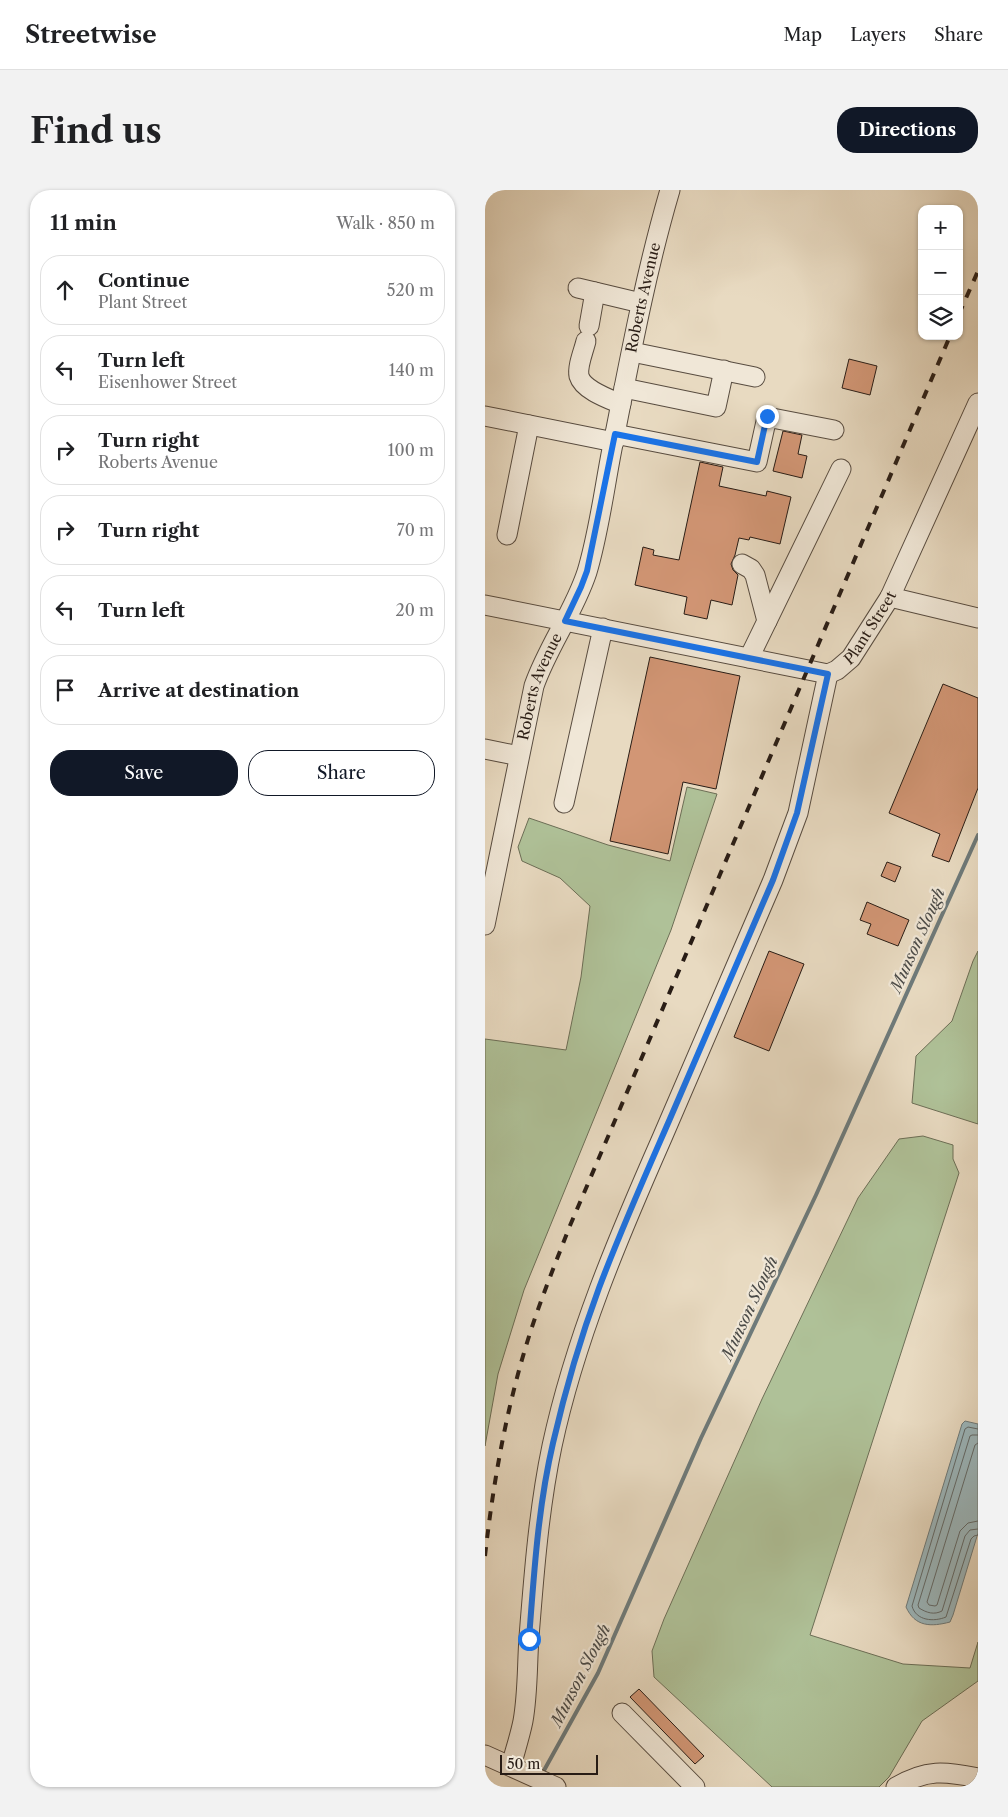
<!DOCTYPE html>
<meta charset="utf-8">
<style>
:root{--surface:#fff;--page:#f2f2f2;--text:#202124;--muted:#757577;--line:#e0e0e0;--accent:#111827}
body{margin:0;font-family:"Libre Caslon Text",serif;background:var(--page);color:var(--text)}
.controls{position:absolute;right:15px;top:15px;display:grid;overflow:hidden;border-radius:10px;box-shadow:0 1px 4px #0004}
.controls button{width:45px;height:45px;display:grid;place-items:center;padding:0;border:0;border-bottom:1px solid var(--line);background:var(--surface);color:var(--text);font:25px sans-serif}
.scale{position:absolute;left:15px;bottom:12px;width:98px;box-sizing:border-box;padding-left:5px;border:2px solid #281c15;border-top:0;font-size:14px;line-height:18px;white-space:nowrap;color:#281c15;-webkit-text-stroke:4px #f0e7d7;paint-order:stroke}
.stop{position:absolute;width:15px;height:15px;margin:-11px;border:4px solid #1a73e8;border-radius:50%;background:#fff}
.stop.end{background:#1a73e8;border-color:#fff;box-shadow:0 1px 5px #0008}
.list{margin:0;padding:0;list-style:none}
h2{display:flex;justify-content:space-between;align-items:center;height:65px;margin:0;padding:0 20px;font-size:21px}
h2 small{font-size:16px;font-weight:400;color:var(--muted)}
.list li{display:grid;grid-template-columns:32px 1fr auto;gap:15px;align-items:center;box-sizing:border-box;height:70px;margin:0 10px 10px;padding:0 10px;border:1px solid var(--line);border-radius:20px}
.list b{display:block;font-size:19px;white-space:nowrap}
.list p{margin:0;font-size:16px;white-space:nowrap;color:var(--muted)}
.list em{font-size:16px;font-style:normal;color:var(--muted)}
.actions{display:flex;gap:10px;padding:15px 20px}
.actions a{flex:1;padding:11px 0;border:1px solid var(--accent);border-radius:20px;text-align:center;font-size:18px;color:var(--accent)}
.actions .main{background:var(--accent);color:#fff}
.icon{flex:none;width:28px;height:28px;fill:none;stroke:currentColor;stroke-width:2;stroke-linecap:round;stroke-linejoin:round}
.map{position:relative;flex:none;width:493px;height:1597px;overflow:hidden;border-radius:20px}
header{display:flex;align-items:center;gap:30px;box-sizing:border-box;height:70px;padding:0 25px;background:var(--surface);border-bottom:1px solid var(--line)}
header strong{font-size:24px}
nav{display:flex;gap:28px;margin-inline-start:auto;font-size:18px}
.intro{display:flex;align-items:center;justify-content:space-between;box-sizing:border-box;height:120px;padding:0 30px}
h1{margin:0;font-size:35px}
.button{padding:12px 22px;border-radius:20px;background:var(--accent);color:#fff;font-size:18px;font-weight:700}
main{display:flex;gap:30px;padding:0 30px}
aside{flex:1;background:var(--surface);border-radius:20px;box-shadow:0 1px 4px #0004}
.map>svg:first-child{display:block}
.green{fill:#afc198;stroke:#6c6e56}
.water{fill:#9cb8be;stroke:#6e7a7a}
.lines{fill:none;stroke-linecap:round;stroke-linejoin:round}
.shore{stroke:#626a6a;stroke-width:1}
.stream{stroke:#6e7a7a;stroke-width:4}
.building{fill:#d29675;stroke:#281c15}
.minor-casing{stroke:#584c40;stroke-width:21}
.minor{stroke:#f0e7d7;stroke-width:19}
.rail{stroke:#281c15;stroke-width:4;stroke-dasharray:9 9;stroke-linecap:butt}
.route{stroke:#1a73e8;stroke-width:6}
.labels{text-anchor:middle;stroke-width:4.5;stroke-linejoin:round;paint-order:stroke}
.street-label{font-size:15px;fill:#281c15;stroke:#f0e7d7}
.water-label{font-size:16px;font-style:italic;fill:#4b4b48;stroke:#f0e7d7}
</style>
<header>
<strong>Streetwise</strong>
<nav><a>Map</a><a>Layers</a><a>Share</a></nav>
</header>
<div class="intro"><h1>Find us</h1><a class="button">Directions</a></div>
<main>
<aside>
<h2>11 min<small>Walk · 850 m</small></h2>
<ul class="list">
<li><svg class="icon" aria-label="ahead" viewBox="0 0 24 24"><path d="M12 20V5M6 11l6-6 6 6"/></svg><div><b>Continue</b><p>Plant Street</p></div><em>520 m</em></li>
<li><svg class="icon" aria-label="left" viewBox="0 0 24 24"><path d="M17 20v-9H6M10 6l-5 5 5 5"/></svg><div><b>Turn left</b><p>Eisenhower Street</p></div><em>140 m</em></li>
<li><svg class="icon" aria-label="right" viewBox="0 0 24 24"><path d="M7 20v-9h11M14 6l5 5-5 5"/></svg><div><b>Turn right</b><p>Roberts Avenue</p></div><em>100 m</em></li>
<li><svg class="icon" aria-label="right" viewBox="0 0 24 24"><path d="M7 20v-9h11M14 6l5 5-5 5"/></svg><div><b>Turn right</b></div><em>70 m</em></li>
<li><svg class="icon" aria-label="left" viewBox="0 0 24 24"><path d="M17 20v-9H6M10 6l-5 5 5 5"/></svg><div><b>Turn left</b></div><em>20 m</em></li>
<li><svg class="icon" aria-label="arrive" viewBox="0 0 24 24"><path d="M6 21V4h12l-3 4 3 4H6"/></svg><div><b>Arrive at destination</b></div></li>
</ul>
<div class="actions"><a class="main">Save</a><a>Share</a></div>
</aside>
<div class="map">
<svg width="493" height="1597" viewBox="0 0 493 1597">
<rect width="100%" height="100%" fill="#e8dac1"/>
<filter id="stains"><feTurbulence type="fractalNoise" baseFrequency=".004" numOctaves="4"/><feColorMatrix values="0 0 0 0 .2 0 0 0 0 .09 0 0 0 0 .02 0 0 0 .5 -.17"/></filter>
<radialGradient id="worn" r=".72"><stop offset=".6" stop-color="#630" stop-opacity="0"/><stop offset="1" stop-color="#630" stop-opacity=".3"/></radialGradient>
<path class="green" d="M202 597 232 604 186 740 39 1100 13 1184 0 1256V849L81 860 96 787 105 716 75 688 37 671 33 657 44 628 123 655 185 671Z
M493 761V934L427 913 431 866 467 831 488 771Z
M438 946 468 955V969L474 983 325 1445 418 1474 485 1478 493 1452V1491L437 1531 404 1587 394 1597H287L169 1487 167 1461 179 1429 277 1209 373 1008 414 949Z"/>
<path class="water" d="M480 1231 493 1234V1343L468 1425 465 1432C446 1437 430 1437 421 1417L477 1234Z"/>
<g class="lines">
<path class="shore" d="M493 1239 483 1237 480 1239 427 1416C431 1431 449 1432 461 1427L486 1349 489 1346 493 1345
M493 1245H487L485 1246 433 1415 434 1418C442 1423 449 1425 457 1421L480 1346 485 1340 493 1339
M493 1253 490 1255 442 1412 444 1415 450 1416 452 1415 475 1341 483 1333 493 1331"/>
<path class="stream" d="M57 1584 113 1483 216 1248 331 1005 493 645"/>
</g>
<path class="building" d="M364 169 392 176 385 205 357 198Z
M298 241 317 245 313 264 322 266 317 288 288 281Z
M215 272 238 277 234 296 281 306 282 301 306 307 295 354 265 347 264 350 254 348 250 365 246 374 248 380 253 385 247 415 226 410 222 429 199 424 202 407 150 395 158 357 169 360 168 365 194 370Z
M165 467 255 486 231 599 198 592 183 664 125 651Z
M458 494 493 508V598L464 672 447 666 455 644 404 623Z
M402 672 416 677 410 692 396 686Z
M382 712 424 730 413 756 382 744 386 734 375 730Z
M284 761 319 774 284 861 249 847Z
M154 1499 219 1566 210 1574 145 1507Z"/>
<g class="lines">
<defs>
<g id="minor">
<path d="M93 98 156 113"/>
<path d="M104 136 110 102"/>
<path d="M101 151C99 160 92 176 94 186 98 200 124 209 136 214"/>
<path d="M147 162 270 187"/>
<path d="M139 198 231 217 239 180"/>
<path d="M0 226 129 252"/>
<path d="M130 244 272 272 282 227 349 240"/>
<path d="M22 345 44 235"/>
<path d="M257 374 266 379 270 385 282 431"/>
<path d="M405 407 493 428"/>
<path d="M0 415 343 484"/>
<path d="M264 468 356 279"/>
<path id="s1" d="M343 484 352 480 366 468 405 407 493 213"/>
<path d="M0 559 34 566"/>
<path d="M79 613 118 438"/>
<path id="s2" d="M0 735 49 496C63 456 89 422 102 382 114 342 119 300 127 259 144 173 160 85 185 0"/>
<path d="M137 1523 210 1597"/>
<path d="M0 1565 71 1597"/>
<path d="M26 1576C30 1561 35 1546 38 1531 43 1503 42 1475 44 1447 49 1383 54 1318 67 1256 90 1149 133 1048 177 948 214 862 251 776 288 690L313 623 343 484"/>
<path d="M411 1597C441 1579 460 1581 493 1588"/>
</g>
</defs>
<use href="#minor" class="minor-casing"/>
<use href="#minor" class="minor"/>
<path class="rail" d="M474 124 493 81
M0 1366C8 1295 20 1225 41 1156 53 1116 69 1077 84 1038L465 146"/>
</g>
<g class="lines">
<path class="route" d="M44 1449C49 1384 53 1317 68 1253 80 1201 95 1149 114 1098 135 1042 160 986 184 931 219 850 254 770 288 690L312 623 343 484 80 431 96 397 102 381 130 244 272 272 282 226"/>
</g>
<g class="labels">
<g class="street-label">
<text dy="5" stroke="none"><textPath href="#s2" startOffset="650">Roberts Avenue</textPath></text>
<text dy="5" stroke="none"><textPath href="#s1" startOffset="64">Plant Street</textPath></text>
<text dy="5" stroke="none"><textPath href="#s2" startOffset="245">Roberts Avenue</textPath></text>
</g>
<g class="water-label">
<text transform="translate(432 750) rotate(-66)" y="6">Munson Slough</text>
<text transform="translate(264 1118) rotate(-65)" y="6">Munson Slough</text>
<text transform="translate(95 1485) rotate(-63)" y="6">Munson Slough</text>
</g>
</g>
<rect width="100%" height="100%" filter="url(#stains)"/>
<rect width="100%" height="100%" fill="url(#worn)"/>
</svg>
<div class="controls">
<button>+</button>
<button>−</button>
<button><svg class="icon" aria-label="layers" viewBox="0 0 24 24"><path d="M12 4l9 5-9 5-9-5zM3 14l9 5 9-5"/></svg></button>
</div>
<div class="scale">50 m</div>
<div class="stop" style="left:44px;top:1449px"></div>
<div class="stop end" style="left:282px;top:226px"></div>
</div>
</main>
